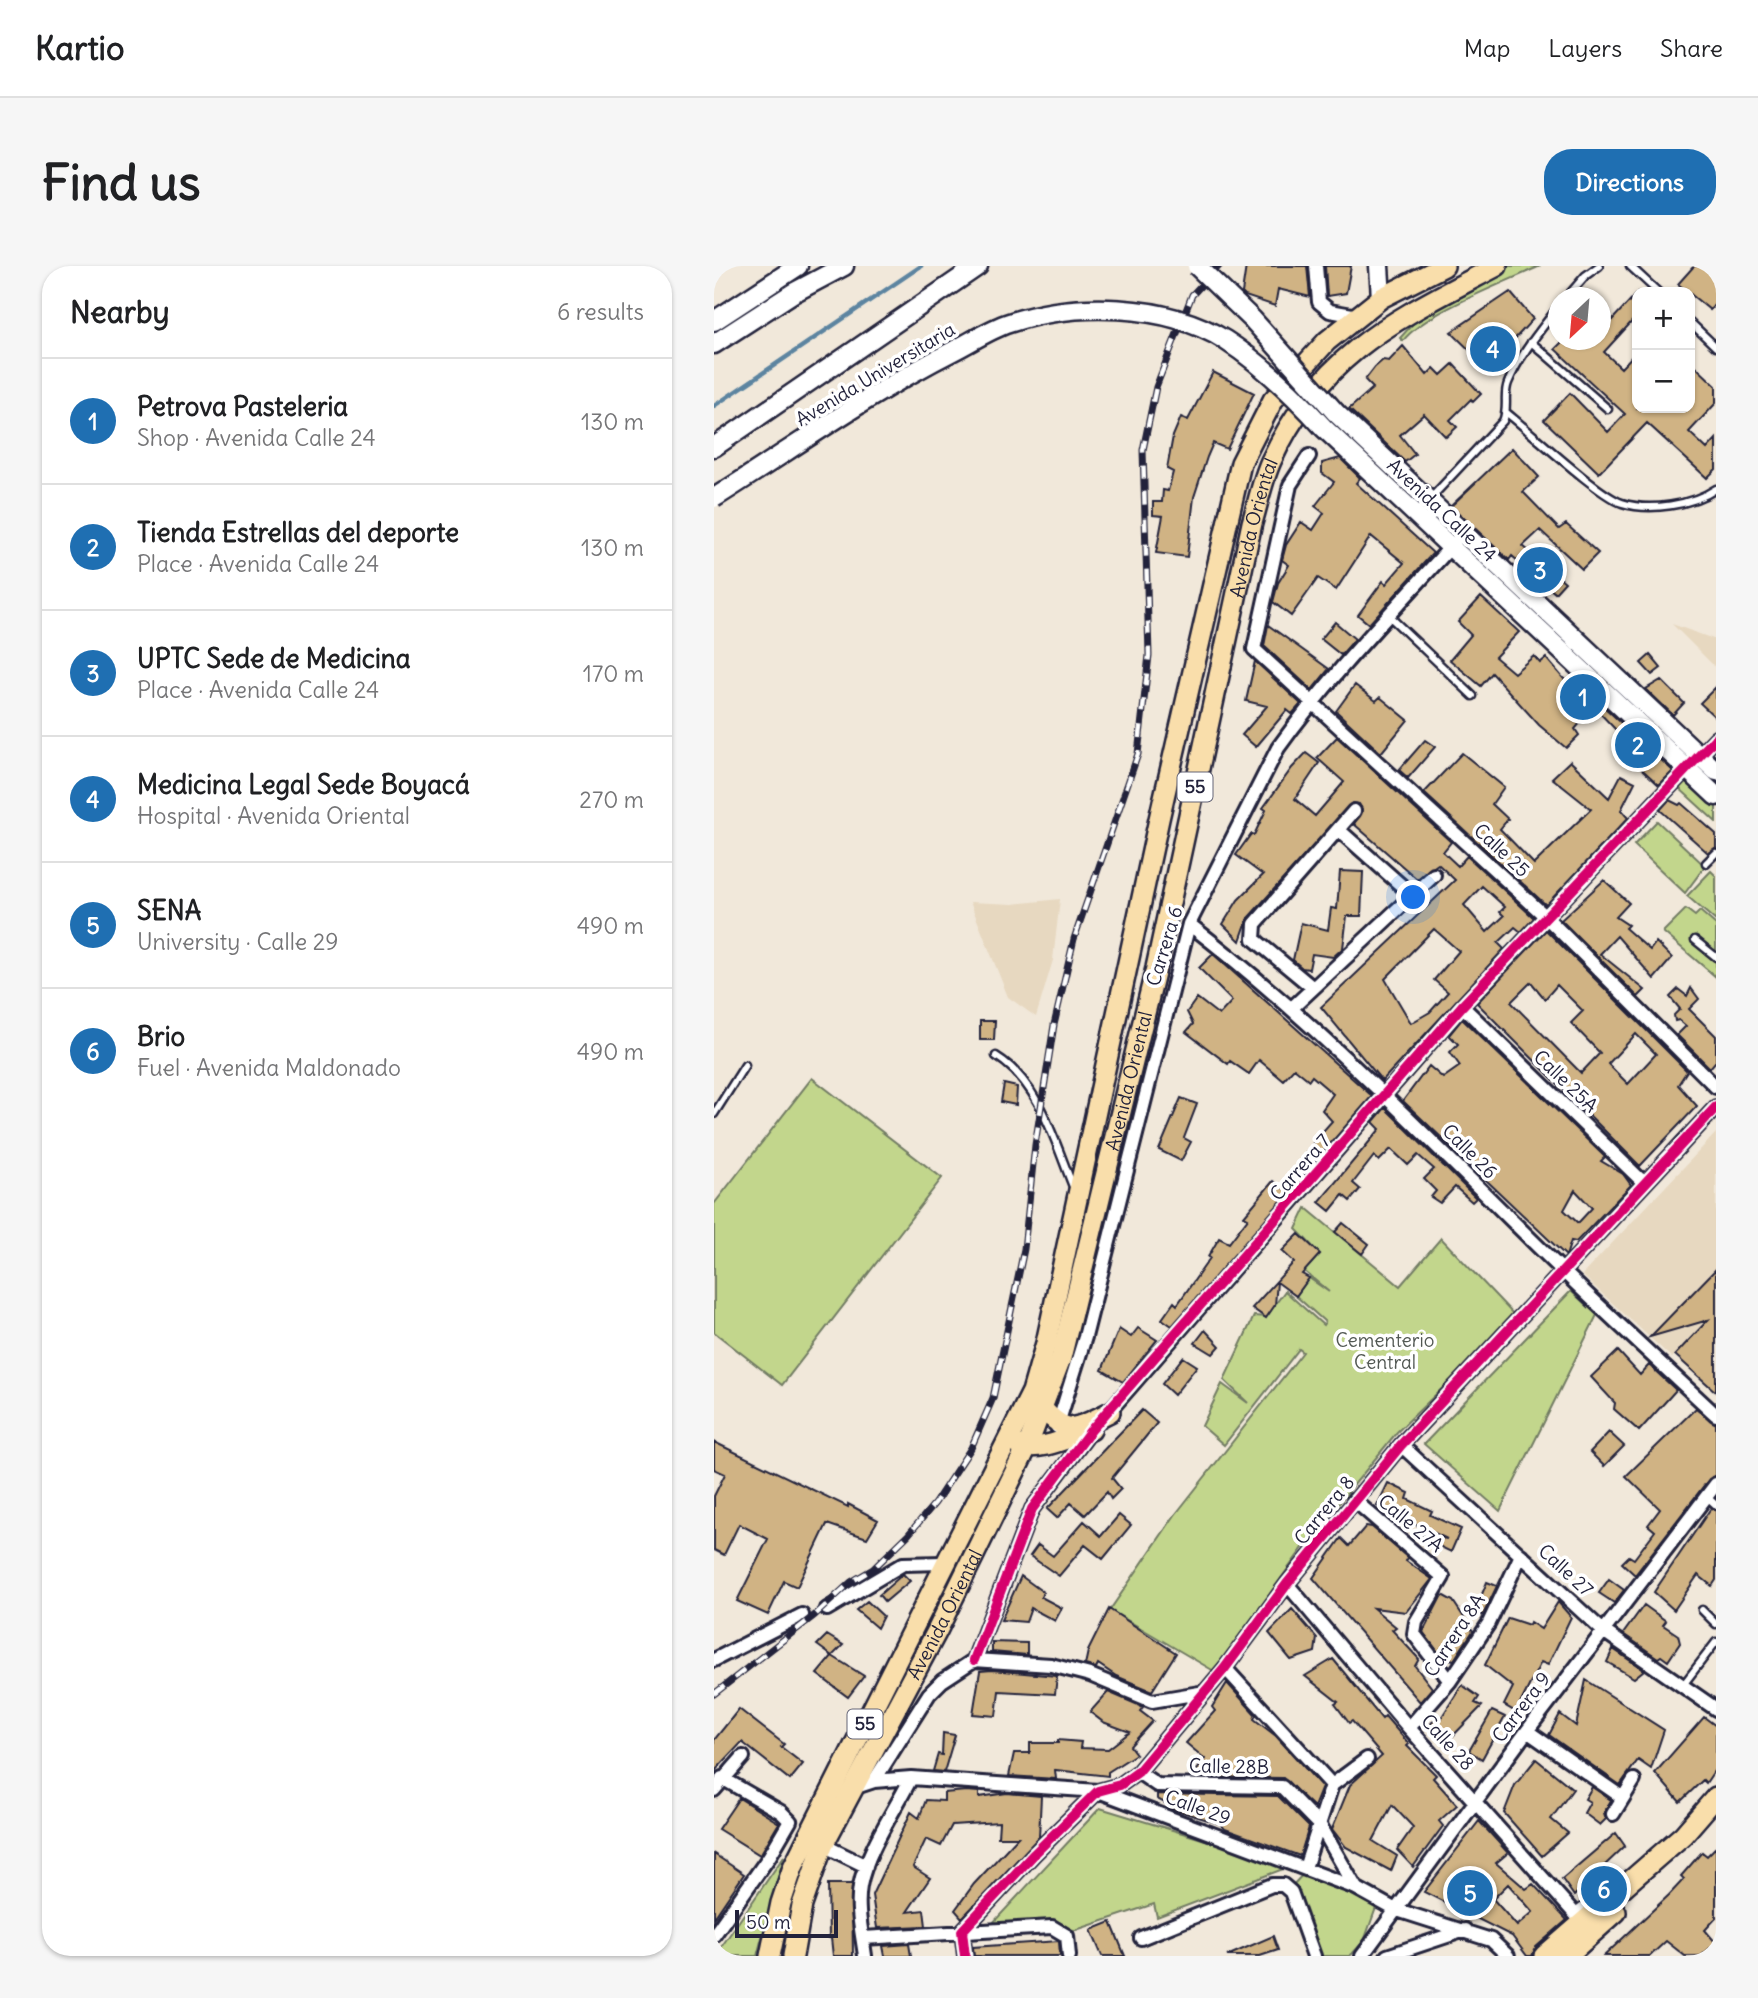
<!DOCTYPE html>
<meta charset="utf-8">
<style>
:root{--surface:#fff;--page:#f6f6f6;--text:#202124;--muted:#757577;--line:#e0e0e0;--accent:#1f6fb2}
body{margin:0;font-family:Delius,sans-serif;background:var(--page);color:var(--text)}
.controls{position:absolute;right:21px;top:21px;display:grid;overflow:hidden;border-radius:14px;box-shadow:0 2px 5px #0004}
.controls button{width:63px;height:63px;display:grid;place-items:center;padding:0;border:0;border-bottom:2px solid var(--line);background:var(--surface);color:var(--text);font:35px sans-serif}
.compass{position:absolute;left:834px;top:21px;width:63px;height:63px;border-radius:50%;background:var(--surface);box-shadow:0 2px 5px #0004;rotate:206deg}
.scale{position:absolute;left:21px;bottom:18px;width:103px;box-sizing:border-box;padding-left:7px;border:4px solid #22223b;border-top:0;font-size:19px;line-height:24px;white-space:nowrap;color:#22223b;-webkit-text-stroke:5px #fff;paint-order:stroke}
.you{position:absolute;left:700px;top:632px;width:24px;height:24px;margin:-18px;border:5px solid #fff;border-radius:50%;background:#1a73e8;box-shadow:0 0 0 10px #1a73e833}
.badge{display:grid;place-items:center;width:46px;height:46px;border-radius:50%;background:var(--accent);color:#fff;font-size:23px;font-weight:700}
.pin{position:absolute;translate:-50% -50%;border:4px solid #fff;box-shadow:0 2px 7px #0006}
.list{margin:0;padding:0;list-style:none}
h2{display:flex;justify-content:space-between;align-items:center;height:91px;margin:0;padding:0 28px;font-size:30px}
h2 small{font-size:23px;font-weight:400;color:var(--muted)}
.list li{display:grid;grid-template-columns:46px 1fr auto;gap:21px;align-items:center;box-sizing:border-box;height:126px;padding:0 28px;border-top:2px solid var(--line)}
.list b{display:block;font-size:26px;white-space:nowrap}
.list p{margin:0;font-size:23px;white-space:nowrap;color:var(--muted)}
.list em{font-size:23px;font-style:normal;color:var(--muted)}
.map{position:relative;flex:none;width:1002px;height:1690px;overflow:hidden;border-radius:28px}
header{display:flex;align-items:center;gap:42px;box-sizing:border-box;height:98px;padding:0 35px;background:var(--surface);border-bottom:2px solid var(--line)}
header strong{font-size:33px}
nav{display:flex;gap:38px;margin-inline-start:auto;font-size:24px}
.intro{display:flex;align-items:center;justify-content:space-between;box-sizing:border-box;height:168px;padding:0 42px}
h1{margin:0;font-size:49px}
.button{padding:18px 32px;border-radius:28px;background:var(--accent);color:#fff;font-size:24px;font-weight:700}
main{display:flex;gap:42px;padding:0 42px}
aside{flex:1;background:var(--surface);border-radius:28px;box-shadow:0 2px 5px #0004}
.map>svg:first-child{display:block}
.built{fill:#e7d8c0}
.green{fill:#c2d68c;stroke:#727c64;stroke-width:2}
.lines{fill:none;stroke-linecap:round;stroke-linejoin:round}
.stream{stroke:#5c84a0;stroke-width:4.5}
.building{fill:#d0b384;stroke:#22223b;stroke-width:2;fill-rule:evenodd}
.lane-casing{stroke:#22223b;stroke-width:11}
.street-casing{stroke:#22223b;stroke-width:18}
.secondary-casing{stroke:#22223b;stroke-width:23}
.primary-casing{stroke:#22223b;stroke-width:24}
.lane{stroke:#fff;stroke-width:6}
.street{stroke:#fff;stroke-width:12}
.secondary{stroke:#fff;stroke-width:18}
.primary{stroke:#f9deab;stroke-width:19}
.rail-casing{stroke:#22223b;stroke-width:7}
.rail{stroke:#fff;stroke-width:4.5;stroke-dasharray:13;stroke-linecap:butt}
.secondary-bridge-casing{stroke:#22223b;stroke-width:23;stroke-linecap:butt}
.secondary-bridge{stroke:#fff;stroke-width:18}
.cycleway-casing{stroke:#fff;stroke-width:15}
.cycleway{stroke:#d6006c;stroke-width:10}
.labels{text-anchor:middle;stroke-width:7;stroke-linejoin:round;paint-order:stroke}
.shield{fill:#fff;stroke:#646476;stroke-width:2}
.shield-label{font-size:18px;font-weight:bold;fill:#22223b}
.street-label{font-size:19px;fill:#22223b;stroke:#fff}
.park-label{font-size:19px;fill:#525853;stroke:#fff}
</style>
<header>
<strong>Kartio</strong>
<nav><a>Map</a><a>Layers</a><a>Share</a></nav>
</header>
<div class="intro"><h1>Find us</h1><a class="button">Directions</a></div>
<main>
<aside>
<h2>Nearby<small>6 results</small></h2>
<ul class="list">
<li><span class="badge">1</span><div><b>Petrova Pasteleria</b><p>Shop · Avenida Calle 24</p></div><em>130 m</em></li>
<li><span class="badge">2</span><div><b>Tienda Estrellas del deporte</b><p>Place · Avenida Calle 24</p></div><em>130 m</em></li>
<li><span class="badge">3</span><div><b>UPTC Sede de Medicina</b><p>Place · Avenida Calle 24</p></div><em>170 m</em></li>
<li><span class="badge">4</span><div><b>Medicina Legal Sede Boyacá</b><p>Hospital · Avenida Oriental</p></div><em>270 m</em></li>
<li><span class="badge">5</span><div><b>SENA</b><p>University · Calle 29</p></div><em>490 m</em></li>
<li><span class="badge">6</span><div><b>Brio</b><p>Fuel · Avenida Maldonado</p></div><em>490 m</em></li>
</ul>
</aside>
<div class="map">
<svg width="1002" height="1690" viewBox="0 0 1002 1690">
<rect width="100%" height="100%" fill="#f1e8da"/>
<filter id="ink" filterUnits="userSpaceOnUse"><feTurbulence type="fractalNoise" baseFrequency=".0143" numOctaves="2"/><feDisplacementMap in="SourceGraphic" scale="14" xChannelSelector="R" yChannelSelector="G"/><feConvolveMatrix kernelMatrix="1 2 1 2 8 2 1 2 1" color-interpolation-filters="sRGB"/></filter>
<g filter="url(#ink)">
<path class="built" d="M958 358 1002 374V402Z
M346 633 339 694 322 751 294 731 256 636 299 638Z
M1002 867V1061L994 1054 958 1092 868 1009Z"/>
<path class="green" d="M795 0H826C793 16 709 47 689 75L686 72 714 41Z
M975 509 1002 533V556L964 521Z
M943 555 991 600 971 627 920 579Z
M997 605 1002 610V655L973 630Z
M972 643 981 650 986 645 1002 659V711L949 666Z
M98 812 228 912 68 1119 0 1066V938Z
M592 942 686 1020 727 972 802 1051 683 1166 591 1279 500 1405 396 1344 461 1249 589 1086 585 1083 510 1179 488 1160 508 1118 534 1137 510 1114 540 1050 552 1051 571 1025 609 1059 611 1056 582 1030 595 1012 615 1026 590 1005 606 988 582 963Z
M857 1025 883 1049 786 1245 710 1178Z
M386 1542 577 1600 443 1651 440 1638 362 1664 275 1661Z
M70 1590 43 1690H1Z
M590 1607 663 1639 650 1675 636 1690H607L578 1620Z"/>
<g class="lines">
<path class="stream" d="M0 140 207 0"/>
</g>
<path class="building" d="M532 0H593L596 31 564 23 561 40 531 30 528 27Z
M611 0H637L632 27 613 30Z
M980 0H997L1002 3V37L996 44 964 18Z
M796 26 819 53 774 102 737 66Z
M923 27V50L890 86 907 102 923 85V108L919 113 923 117V142H976V95L1002 120V137L975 166 993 183 1002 173V203L993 212 933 157 885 207 830 154 856 127 894 166 911 148 841 83 850 74H886V67Z
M689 80 713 109 720 102 727 109 739 98 767 128 759 136 757 133 736 154 743 161 732 171 710 148 686 169 701 188 691 196 635 143 659 122 651 114 661 101 669 94 675 95Z
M499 106 540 127 513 183 499 177 493 191 480 231 473 291 442 287 449 250 439 249V236H448L449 224 454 225 459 206 453 203 459 170 467 151 474 154Z
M798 182 825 211 809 226 845 263 852 258 884 287 868 303 826 264 809 280 851 316 841 327 798 290 795 294 737 240Z
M626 192 646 212 642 217 719 287 655 358 644 349 669 315 672 318 690 297 657 270 622 324 604 312 577 350 559 336 564 317 575 299 568 294 572 279 587 256 599 264 610 247 601 240 620 216 608 207V197Z
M767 331 805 366 781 391 800 407 820 390 826 397 832 392 849 412 871 429 874 426 959 505 945 519 920 496 926 489 880 441 861 463 865 469 852 482 825 459 778 407 767 420 736 394 757 369 744 356Z
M621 356 641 373 627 389 607 373Z
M554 359 615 403 598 424 550 380Z
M936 389 947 402 938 409 927 397Z
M541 395 587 438 578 448 573 444 542 481 528 469 553 440 532 435Z
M947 414 970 437 959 449 932 423Z
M641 419 662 435 666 431 694 454 667 487 622 445Z
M1002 421V452L986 437Z
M623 471 737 576 729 586 744 600 753 590 820 652 807 666 801 661 784 677 790 683 668 815 607 741 741 614 724 598 703 613 640 558 648 543 645 538 638 537 534 652 526 675 509 658 524 634 549 609 522 589 537 568 540 569 552 544 549 542 578 502 592 487 605 497 581 533 601 550 630 516 603 492ZM768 620 791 641 786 646 790 650 773 666 750 639ZM720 663 745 685 720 714 734 726 716 746 697 757 671 713Z
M711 474 721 481 694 512 685 504Z
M748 487 790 521 778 538 794 553 786 563 820 598 877 543 838 512 856 495 895 532 907 509 921 516 907 544 914 552 832 639 710 527Z
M955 534 965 539 967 537 1002 568V581L994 587 946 544Z
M626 605 649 606 647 650H633L629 682 619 691 598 688 595 703 588 702 579 694 587 657 614 664 617 642 623 643Z
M890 614 915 637 902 651 914 659 911 662 936 684 942 676 958 692 940 713 903 670 886 688 931 724 924 731 847 654Z
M832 664 973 805 964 819 983 840 926 900 763 737ZM817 716 831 733 843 719 869 745 857 757 886 787 867 807 797 736ZM922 768 942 788 914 818 894 798Z
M499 688 658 830 602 894 600 893 588 910 581 907 601 874 618 855 608 844 619 828 598 810 595 814 580 802 569 814 545 794 535 808 516 795 514 798 472 766 479 758 473 746 483 732 505 749 518 735 485 702Z
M977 722 985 733 975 743 1002 770V795L996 802 963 769 972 760 965 754 961 755 960 749 966 743 956 731 964 723 973 730Z
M748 753 891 891 887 895 909 908 917 919 862 976 857 975 852 990 689 835 715 800 729 812 746 800 736 786 744 778 735 769ZM861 924 878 942 864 957 850 944Z
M266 755H281L280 774H266Z
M290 818 303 821 302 839 287 836Z
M467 832 483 838 470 872 477 876 467 895 445 884Z
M671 842 762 932 758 936 741 921 726 937 717 931 722 925 710 913 720 903 704 889 694 899 677 883 665 895 660 890 639 917 646 923 636 935 629 929 616 945 605 936 666 863 659 856Z
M559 915 575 926 458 1060 448 1053 460 1036 463 1039 496 992 494 991 505 972 515 977 534 952 530 950Z
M629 957 655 978 648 988 621 966Z
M585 968 606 988 588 1008 595 1012 582 1030 563 1016 561 1039 552 1052 538 1042 580 996 568 985Z
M1002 1003V1126L961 1089 994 1054 936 1071Z
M424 1062 443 1074 409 1116 388 1104 405 1063 417 1071Z
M491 1064 506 1080 499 1088 481 1077Z
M904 1085 926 1109 935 1099 962 1124 925 1165 900 1143 901 1137 877 1111Z
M469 1091 483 1100 460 1129 448 1118Z
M982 1142 1002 1158V1209L995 1213 921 1309 908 1297 915 1290 920 1293 941 1265 934 1259 946 1243 912 1210Z
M428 1144 443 1157 398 1212 407 1223 397 1233 393 1226 371 1249 357 1237 343 1252 333 1243Z
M895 1166 910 1180 890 1200 876 1186Z
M0 1176 134 1241V1238L164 1254 153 1272 113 1258 83 1321 70 1315 54 1349 23 1335 54 1273 25 1258 10 1289 0 1284V1230L11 1208 0 1203Z
M674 1217 695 1227 693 1233 718 1245 716 1249 747 1263 737 1286 706 1271 707 1269 733 1273 663 1240Z
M997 1242 1002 1245V1314L998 1320 984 1309 960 1344 940 1326Z
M405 1249 417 1259 389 1293 371 1279 345 1310 316 1290 324 1279 339 1290 370 1255 387 1270Z
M652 1260 658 1261 694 1292 692 1295 718 1313 692 1346 659 1342 682 1361 678 1364 705 1393 701 1400 718 1422 706 1436 599 1312 627 1272 635 1280Z
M189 1308 196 1315 171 1336 165 1329Z
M307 1310 329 1326 327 1331 348 1342 341 1355 317 1342 312 1356 287 1354Z
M895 1313 910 1324 900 1337 885 1327Z
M773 1316 783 1320 769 1349 760 1347Z
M728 1329 739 1335 759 1365 740 1394 728 1391 709 1366Z
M153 1335 169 1350 163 1362 142 1344Z
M844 1336 857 1351 834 1399 827 1396 802 1446 790 1439 799 1421 771 1399 794 1352 815 1359 816 1356 827 1363Z
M930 1339 952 1355 949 1359 964 1369 966 1377 954 1395 947 1390 944 1392 909 1368Z
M395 1343 462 1387 438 1425 402 1410 384 1398 382 1402 371 1399 374 1385Z
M578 1343 603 1372 601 1386 577 1394 555 1367Z
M113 1369 129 1379 118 1390 103 1379Z
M278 1376 313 1377V1389L278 1386Z
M899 1383 930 1404 920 1412 893 1396Z
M118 1390 150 1410 134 1431 103 1408Z
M619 1393 668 1453 671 1450 695 1478 693 1480 722 1509 719 1512 743 1539 725 1555 729 1560 699 1601 683 1584 699 1561 678 1539 659 1575 683 1590 677 1605 632 1581 618 1563 636 1519 668 1490 638 1455 635 1457 621 1438 624 1436 591 1410Z
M278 1404 343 1410 341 1428 285 1425 282 1450 259 1448 266 1405Z
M872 1414 950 1464 937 1503 924 1494 906 1519 835 1469 846 1448 862 1460Z
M513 1417 542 1449 540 1453 562 1470 608 1521 600 1541 569 1512 478 1511 491 1493 472 1477 501 1445 498 1441Z
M748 1419 765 1431 761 1437 768 1440 730 1479 715 1460 724 1449 727 1452Z
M394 1426 429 1441 426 1445 439 1455 416 1480 422 1488 394 1506V1510L341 1504 342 1513 295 1510 300 1487H316V1477H344V1474L367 1476 366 1482 394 1483 416 1466 389 1456 376 1446Z
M25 1443 70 1478 67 1481 89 1498 76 1514 28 1476 0 1506V1474Z
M778 1445 791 1451 768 1493 755 1485Z
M990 1451 1002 1460V1502L992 1517 989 1514 966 1536 941 1507Z
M229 1467 241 1469 230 1506 219 1505 224 1488 228 1489Z
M822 1493 859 1523 837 1553 854 1567 828 1590 790 1547 801 1519Z
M878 1521 897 1534 890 1547 892 1553 886 1559 870 1547 876 1536 871 1533Z
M252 1525 265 1526V1531L293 1527 327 1530 325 1571 248 1652 241 1644 260 1618 304 1571H284L285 1556 238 1559 227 1580 212 1573 199 1601 216 1612 193 1646 210 1644 212 1660 163 1662 158 1629 197 1546 205 1552 212 1534 230 1535V1527Z
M443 1528 564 1530 595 1561 586 1590 511 1563 507 1558 455 1542 453 1538 443 1533Z
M25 1532 65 1557 46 1589 4 1563Z
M765 1555 794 1587 782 1597 812 1623 819 1618 853 1654 822 1681 818 1690H813L798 1670 710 1626ZM794 1618 819 1646 803 1660 779 1633Z
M902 1567 911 1580 890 1600 901 1612 881 1630 874 1629 867 1623 860 1630 848 1613Z
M1002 1581V1652L991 1664 1002 1677 987 1690H971L952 1675 936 1690H890L955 1629 970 1613 967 1610 988 1586 993 1590Z
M0 1588 30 1608 0 1652Z
M114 1618H138L139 1690H119L117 1672H115Z
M397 1656 411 1690H388L377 1664Z
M559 1670 564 1684 546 1690H513Z
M345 1675 346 1690H260L259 1681Z
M195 1678 197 1690H171L169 1680Z"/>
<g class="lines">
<defs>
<path id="lane" d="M916 0 944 26
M852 32 871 10 885 0
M976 56 1002 81
M817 76 894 143
M793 147C817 166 884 229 908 237 936 246 978 239 1002 223
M715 234 789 155C795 142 789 129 794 117 806 88 826 65 844 41
M674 349 759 430
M992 597 1002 587
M981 674 1002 691
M282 790C326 817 341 877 360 923
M0 848 31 799
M992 1230 1002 1239
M988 1344 1002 1358
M969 1419 1002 1376
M860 1647 877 1634"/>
<path id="street" d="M602 0 605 36 616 45 644 50
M595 190 576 219 540 383 831 650 1002 821
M626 565 698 629
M475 658C610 762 726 885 848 1004 898 1053 951 1101 1002 1149
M599 722 540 673 541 658 640 545
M748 740 929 916
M579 741 720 609
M391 1150 748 740 1002 472
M343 1161 371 1071 475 658 564 482C617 408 681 343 741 276
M687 1179 888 1364 1002 1443
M640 1234 729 1311 702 1356 700 1368 736 1415
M573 1318 695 1462 869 1657
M113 1343 189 1298 229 1297
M0 1394 88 1349
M260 1394 318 1243 376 1166
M511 1402 618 1519
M695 1462 736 1415 775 1357 807 1289
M813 1465 909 1532
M424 1506 443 1519 568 1521 607 1561 642 1622
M160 1515 215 1428 228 1415 260 1394 337 1399 376 1409 438 1435 491 1426
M139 1522 160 1515 197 1512 384 1525 642 1622 680 1643 777 1674 794 1690
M0 1524 29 1491
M899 1548 920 1514
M109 1579 152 1600
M591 1602 618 1519 653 1493
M0 1669 55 1591 76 1555 67 1546 8 1512
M149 1672 338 1661 353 1670 355 1690
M427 1672 558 1619H569L577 1626 600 1690
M151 1690C148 1667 142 1643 146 1620 152 1586 181 1544 197 1512
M251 1690 248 1665 320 1588 384 1525 406 1519 424 1506 511 1402 573 1318 687 1179 1002 841
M648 1690 813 1465 1002 1218
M673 1690 751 1664"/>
<path id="secondary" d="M665 0 667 32
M0 55 84 0
M0 78 79 27 130 0
M622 147 1002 505
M610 162 1002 530
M0 181 264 0"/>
<g id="primary">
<path d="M329 1143C355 1172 365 1161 396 1146"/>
<path d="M304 1179C328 1186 355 1171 377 1164"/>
<path d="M56 1690 67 1637 79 1601 318 1126 332 1077 445 553 527 197 559 134 613 75 667 32 730 0"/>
<path id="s1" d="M79 1690 88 1639 109 1579 223 1365 313 1181 347 1092 442 702 538 257C544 237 548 215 557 195 607 86 683 53 783 0"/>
<path d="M830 1690 969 1569 1002 1531"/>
<path d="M853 1690 902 1646"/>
</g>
</defs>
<use href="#lane" class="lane-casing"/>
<use href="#street" class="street-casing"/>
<use href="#secondary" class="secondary-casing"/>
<use href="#primary" class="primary-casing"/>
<use href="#lane" class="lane"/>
<use href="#street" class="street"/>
<use href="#secondary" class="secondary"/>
<use href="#primary" class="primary"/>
<defs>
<path id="rail" d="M0 1428 101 1349 137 1316 159 1303 194 1269 221 1237 257 1182 279 1132 310 983 321 879 340 759 360 673 424 488 435 389 429 184 442 121 478 29 505 0"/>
</defs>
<use href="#rail" class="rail-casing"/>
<use href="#rail" class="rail"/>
<defs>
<path id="secondary-bridge" d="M483 0 538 53 622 147
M0 232C78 183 156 127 239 85 257 76 276 63 295 57 361 35 451 37 511 74 547 97 581 130 610 162"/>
</defs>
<use href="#secondary-bridge" class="secondary-bridge-casing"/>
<use href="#secondary-bridge" class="secondary-bridge"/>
<defs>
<path id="cycleway" d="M260 1394 318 1243 377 1164 748 740 1002 472
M251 1690 248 1665 320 1588 384 1525 406 1519 424 1506 511 1402 573 1318 687 1179 1002 841"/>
</defs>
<use href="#cycleway" class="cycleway-casing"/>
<use href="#cycleway" class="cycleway"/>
</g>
</g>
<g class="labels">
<g class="shield">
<rect x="463.5" y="506.5" width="35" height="29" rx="5"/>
<rect x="133.5" y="1443.5" width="35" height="29" rx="5"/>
</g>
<g class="shield-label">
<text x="481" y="527">55</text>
<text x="151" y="1464">55</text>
</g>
<g class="street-label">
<text transform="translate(161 108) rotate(-31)" y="7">Avenida Universitaria</text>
<text transform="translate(728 244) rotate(43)" y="7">Avenida Calle 24</text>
<text dy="7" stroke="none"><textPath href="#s1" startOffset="1510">Avenida Oriental</textPath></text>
<text transform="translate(788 584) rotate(43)" y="7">Calle 25</text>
<text transform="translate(450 680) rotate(-73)" y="7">Carrera 6</text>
<text dy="7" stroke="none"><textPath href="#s1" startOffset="943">Avenida Oriental</textPath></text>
<text transform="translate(852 815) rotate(44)" y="7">Calle 25A</text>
<text transform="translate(756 885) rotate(45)" y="7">Calle 26</text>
<text transform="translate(586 901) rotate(-49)" y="7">Carrera 7</text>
<text transform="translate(610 1244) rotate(-51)" y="7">Carrera 8</text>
<text transform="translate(697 1257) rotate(40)" y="7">Calle 27A</text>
<text transform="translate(852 1304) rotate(43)" y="7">Calle 27</text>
<text dy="7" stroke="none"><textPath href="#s1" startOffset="376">Avenida Oriental</textPath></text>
<text transform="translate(740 1369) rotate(-57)" y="7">Carrera 8A</text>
<text transform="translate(807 1441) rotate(-53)" y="7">Carrera 9</text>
<text transform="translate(734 1476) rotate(48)" y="7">Calle 28</text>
<text transform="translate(515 1500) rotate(1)" y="7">Calle 28B</text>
<text transform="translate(484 1541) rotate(20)" y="7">Calle 29</text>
</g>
<g class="park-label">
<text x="671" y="1081">Cementerio<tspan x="671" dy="22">Central</tspan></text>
</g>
</g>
</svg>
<div class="controls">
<button>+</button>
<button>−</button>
</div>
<svg class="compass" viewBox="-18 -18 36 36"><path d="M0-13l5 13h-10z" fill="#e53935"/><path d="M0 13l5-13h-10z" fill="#757577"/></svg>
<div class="scale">50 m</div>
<div class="you"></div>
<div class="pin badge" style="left:869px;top:431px">1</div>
<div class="pin badge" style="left:924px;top:479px">2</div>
<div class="pin badge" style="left:826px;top:304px">3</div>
<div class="pin badge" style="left:779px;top:83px">4</div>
<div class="pin badge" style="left:756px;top:1627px">5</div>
<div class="pin badge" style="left:890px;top:1623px">6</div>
</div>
</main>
